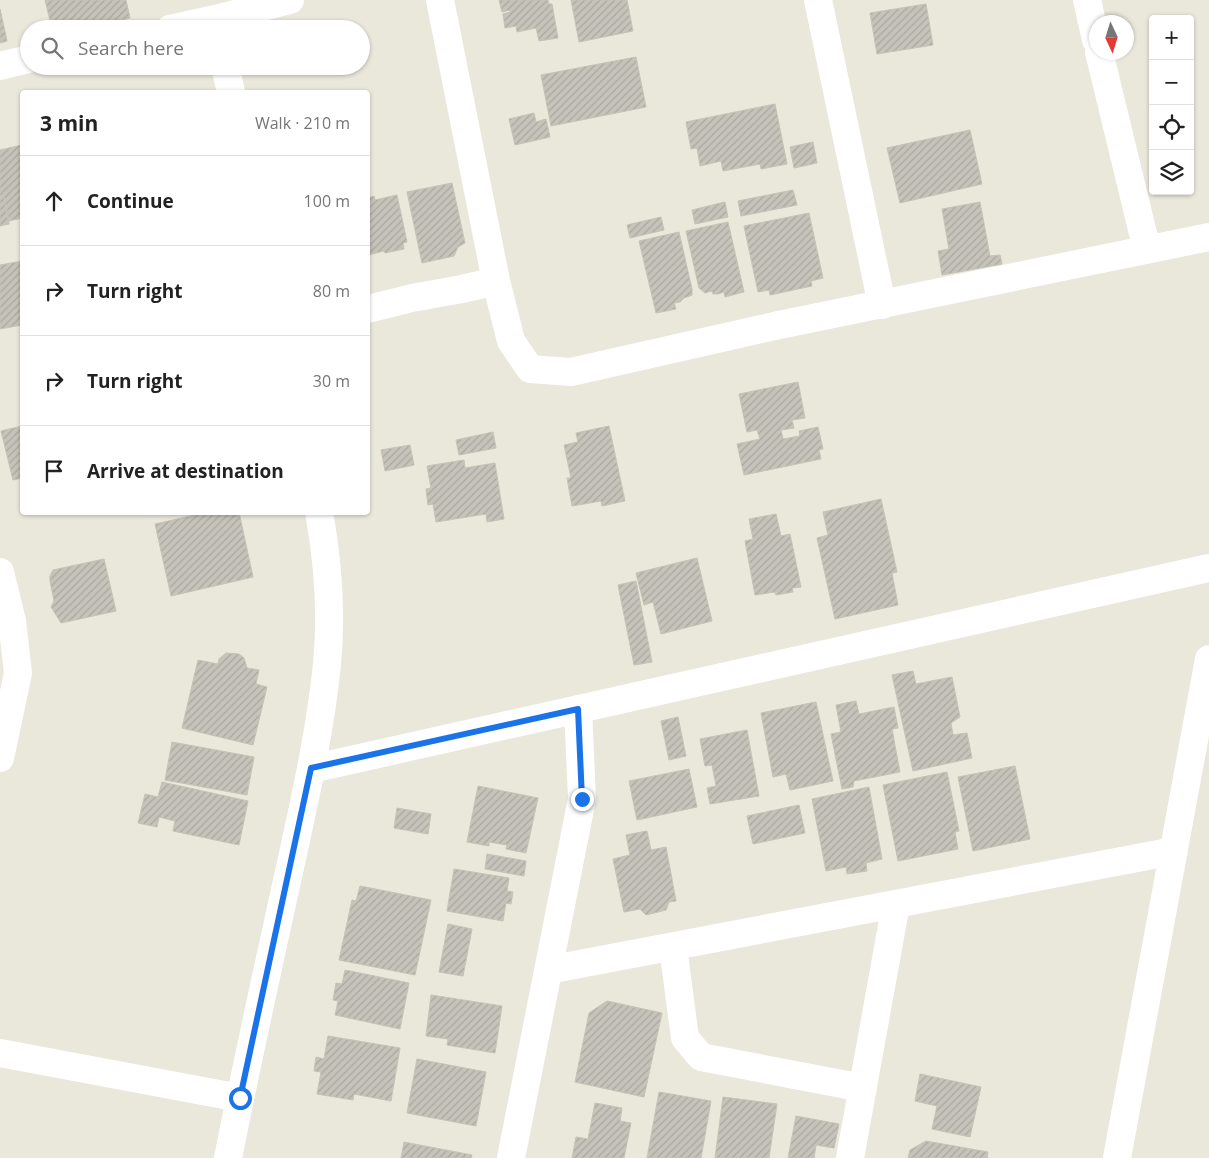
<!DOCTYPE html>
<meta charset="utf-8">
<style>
:root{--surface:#fff;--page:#f2f2f2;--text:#222;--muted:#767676;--line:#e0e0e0}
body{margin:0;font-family:"Open Sans",sans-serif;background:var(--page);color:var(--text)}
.controls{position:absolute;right:15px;top:15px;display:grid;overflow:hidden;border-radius:5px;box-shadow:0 1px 4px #0004}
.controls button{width:45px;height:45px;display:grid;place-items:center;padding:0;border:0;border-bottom:1px solid var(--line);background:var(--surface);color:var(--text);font:25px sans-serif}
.compass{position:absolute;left:1089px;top:15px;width:45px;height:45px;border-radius:50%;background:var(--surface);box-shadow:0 1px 4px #0004;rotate:176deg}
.stop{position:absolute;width:15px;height:15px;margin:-11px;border:4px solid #1a73e8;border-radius:50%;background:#fff}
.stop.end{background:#1a73e8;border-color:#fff;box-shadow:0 1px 5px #0008}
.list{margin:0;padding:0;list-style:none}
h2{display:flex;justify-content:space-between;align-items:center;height:65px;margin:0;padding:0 20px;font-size:21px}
h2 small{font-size:16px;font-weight:400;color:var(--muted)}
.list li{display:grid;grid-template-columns:32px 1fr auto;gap:15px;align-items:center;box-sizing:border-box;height:90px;padding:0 20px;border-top:1px solid var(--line)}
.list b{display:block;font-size:19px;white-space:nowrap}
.list em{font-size:16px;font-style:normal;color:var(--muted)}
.icon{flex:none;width:28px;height:28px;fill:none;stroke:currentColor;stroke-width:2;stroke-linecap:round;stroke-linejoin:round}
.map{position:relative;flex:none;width:1209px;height:1158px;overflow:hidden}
.search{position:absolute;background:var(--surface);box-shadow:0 1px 4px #0004;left:20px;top:20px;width:350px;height:55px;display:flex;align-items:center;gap:12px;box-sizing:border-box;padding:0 18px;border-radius:28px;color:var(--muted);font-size:19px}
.panel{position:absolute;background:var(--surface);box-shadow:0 1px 4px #0004;left:20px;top:90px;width:350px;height:425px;border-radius:5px}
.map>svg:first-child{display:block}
.building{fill:url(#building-hatch);stroke:#c5c3b5}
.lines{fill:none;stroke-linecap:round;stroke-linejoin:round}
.minor{stroke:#fff;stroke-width:28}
.route{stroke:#1a73e8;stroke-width:6}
</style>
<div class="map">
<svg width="1209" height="1158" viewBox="0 0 1209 1158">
<defs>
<pattern id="building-hatch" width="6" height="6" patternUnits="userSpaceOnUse" patternTransform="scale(1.25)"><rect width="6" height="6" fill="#c5c3ba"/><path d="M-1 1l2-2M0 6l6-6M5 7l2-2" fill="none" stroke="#a9a8a0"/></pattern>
</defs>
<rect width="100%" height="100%" fill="#eae7db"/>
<path class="building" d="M45 0H126L130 18 85 29H52Z
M499 0H548L549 4H552L558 38 539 41 536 28 517 32 516 26 505 28 503 14 510 12V10L502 12Z
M571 0H627L633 31 579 42Z
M926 4 933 45 877 54 870 13Z
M0 9 7 41 0 43Z
M636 57 646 107 551 126 541 75Z
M775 104 787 164 761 169 760 164 723 171 721 161 700 166 697 148 691 149 686 122Z
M534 113 536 122 546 119 550 137 515 145 509 119Z
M970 130 982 184 900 203 887 148Z
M813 142 817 163 794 168 790 147Z
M22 145V218L9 221 3 192 9 224 0 226V150Z
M452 183 465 243 458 247 454 256 422 263 407 192Z
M793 190 797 205 741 216 738 201Z
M397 195 407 242 403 243 404 249 385 253 384 251 368 255V198L374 196 375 200Z
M725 202 728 217 695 224 692 210Z
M980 202 990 256 1000 255 1002 264 942 275 938 251 949 249 942 209Z
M809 213 823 278 811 281 812 286 770 295 769 290 758 292 744 226Z
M661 217 664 230 630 238 627 225Z
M728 222 744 292 725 297 724 292 718 294H713L712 291 705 293 699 288 686 231Z
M679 232 692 289V295L684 298 680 302 674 303 676 309 656 313 639 241Z
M22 261V325L0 329V265Z
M798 382 805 418 792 420 794 428 781 430 783 439 800 436 799 431 818 427 823 449 819 450 821 459 744 475 737 444 760 439 757 430 747 432 739 394Z
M22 426V478L13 480 1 431Z
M609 426 625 501 602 506 601 501 572 506 567 478H571L564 445 578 442 576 433Z
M493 432 496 448 459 455 456 440Z
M410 445 414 465 385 471 381 450Z
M464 460 465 468 495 463 504 519 487 522 486 514 436 522 433 504 428 505 426 489 431 488 427 466Z
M881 499 897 572 892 573 898 605 835 619 817 538 828 535 823 512Z
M208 512H239L253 577 171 596 155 524Z
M776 514 781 536 790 534 801 587 792 588 793 592 776 595 775 592 755 595 745 541 753 539 749 519Z
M697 558 712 621 661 634 653 602 644 605 636 573Z
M104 559 116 611 61 623 51 607 54 601 50 581V576L53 570Z
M636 581 652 662 634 665 618 585Z
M226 653 239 654 244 658 247 668 259 670 256 684 267 687 253 745 182 728 198 660 218 664 219 659Z
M913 671 916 684 952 677 960 717 951 723 953 735 967 733 972 758 913 771 892 675Z
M856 701 859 714 894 707 898 728 892 729 900 772 854 781 853 787 842 789 831 734 841 732 836 705Z
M816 702 833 781 790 790 786 774 773 777 761 713Z
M678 717 686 756 669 760 661 721Z
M747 730 759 796 710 804 707 788 716 786 712 765 705 766 700 739Z
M172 742 254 757 247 795 165 780Z
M1015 766 1030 839 973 851 958 777Z
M689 769 697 807 637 820 629 781Z
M947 772 959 831 955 832 958 849 898 861 883 785Z
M162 782 248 801 239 845 173 831 175 821 159 817 157 827 138 823 145 794 158 797Z
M478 786 538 798 526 853 506 849 507 845 489 842V846L467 842Z
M869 787 882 859 866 863 867 871 847 874 846 867 826 871 812 799Z
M799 805 805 833 753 844 747 816Z
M397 808 431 814 428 834 394 828Z
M647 831 651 850 666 847 676 901 669 902 666 910 646 915 640 909 624 912 613 859 630 855 626 835Z
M487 854 526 861 524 876 485 869Z
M454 869 509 878 507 891 513 892 511 904 506 903 503 921 447 911Z
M360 886 431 900 415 975 339 960 352 900 356 901Z
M448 924 472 929 463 976 439 972Z
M345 970 409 983 400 1029 335 1015 338 1001 333 1000 336 983 342 984Z
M431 995 502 1006 495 1053 447 1045 448 1039 426 1036Z
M607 1001 662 1013 644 1097 575 1082 589 1013Z
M328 1036 400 1048 391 1101 354 1094 353 1100 317 1094 321 1072 314 1071 316 1057 324 1059Z
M417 1059 486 1072 476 1126 407 1113Z
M920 1074 981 1087 970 1137 932 1129 937 1106 915 1101Z
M659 1092 711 1101 701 1158H647Z
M723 1097 777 1104 769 1158H715Z
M595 1103 622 1108 620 1121 631 1123 624 1158H572L576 1137 588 1139Z
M796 1116 839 1124 834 1148 816 1145 814 1158H788Z
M926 1141 988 1152 987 1158H908L910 1150Z
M404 1142 472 1155 471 1158H401Z"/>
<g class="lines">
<path class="minor" d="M440 0 496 281
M818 0 882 305
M1087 0 1096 40
M170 29 215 19 290 0
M1099 52 1147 250
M0 66 29 59
M225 66 231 92
M368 309 412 298 462 289 496 281 511 341 530 369 571 372 779 325 1209 237
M0 572 12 621 18 673 0 758
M311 769 1209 568
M673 947 685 1038 701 1057 863 1088
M548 970 1174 851
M0 1053 240 1098
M228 1158C247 1062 268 967 289 872 304 803 320 734 327 664 332 613 328 562 319 512
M511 1158 582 799 578 709
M850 1158 896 904
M1117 1158 1209 659"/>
</g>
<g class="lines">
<path class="route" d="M240 1098 311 768 578 709 582 799"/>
</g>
</svg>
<div class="controls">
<button>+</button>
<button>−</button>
<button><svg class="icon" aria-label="locate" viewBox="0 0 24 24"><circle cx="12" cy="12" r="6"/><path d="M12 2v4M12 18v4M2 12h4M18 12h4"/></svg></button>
<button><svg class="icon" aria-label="layers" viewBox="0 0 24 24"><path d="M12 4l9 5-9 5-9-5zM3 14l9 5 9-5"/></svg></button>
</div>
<svg class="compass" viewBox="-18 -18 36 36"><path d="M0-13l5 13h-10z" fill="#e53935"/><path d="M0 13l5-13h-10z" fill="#767676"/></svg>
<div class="stop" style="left:240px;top:1098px"></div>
<div class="stop end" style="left:582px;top:799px"></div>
<div class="search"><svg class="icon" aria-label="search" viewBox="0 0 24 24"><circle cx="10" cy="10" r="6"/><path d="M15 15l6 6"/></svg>Search here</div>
<section class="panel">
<h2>3 min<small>Walk · 210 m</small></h2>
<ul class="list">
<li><svg class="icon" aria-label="ahead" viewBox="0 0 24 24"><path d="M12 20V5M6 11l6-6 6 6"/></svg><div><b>Continue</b></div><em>100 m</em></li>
<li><svg class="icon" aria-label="right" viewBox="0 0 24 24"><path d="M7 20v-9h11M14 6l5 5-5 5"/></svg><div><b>Turn right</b></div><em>80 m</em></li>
<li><svg class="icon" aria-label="right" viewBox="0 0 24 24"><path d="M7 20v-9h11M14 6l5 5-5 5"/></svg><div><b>Turn right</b></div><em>30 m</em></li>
<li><svg class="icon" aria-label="arrive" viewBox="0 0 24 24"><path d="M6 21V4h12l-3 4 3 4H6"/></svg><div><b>Arrive at destination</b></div></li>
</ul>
</section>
</div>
